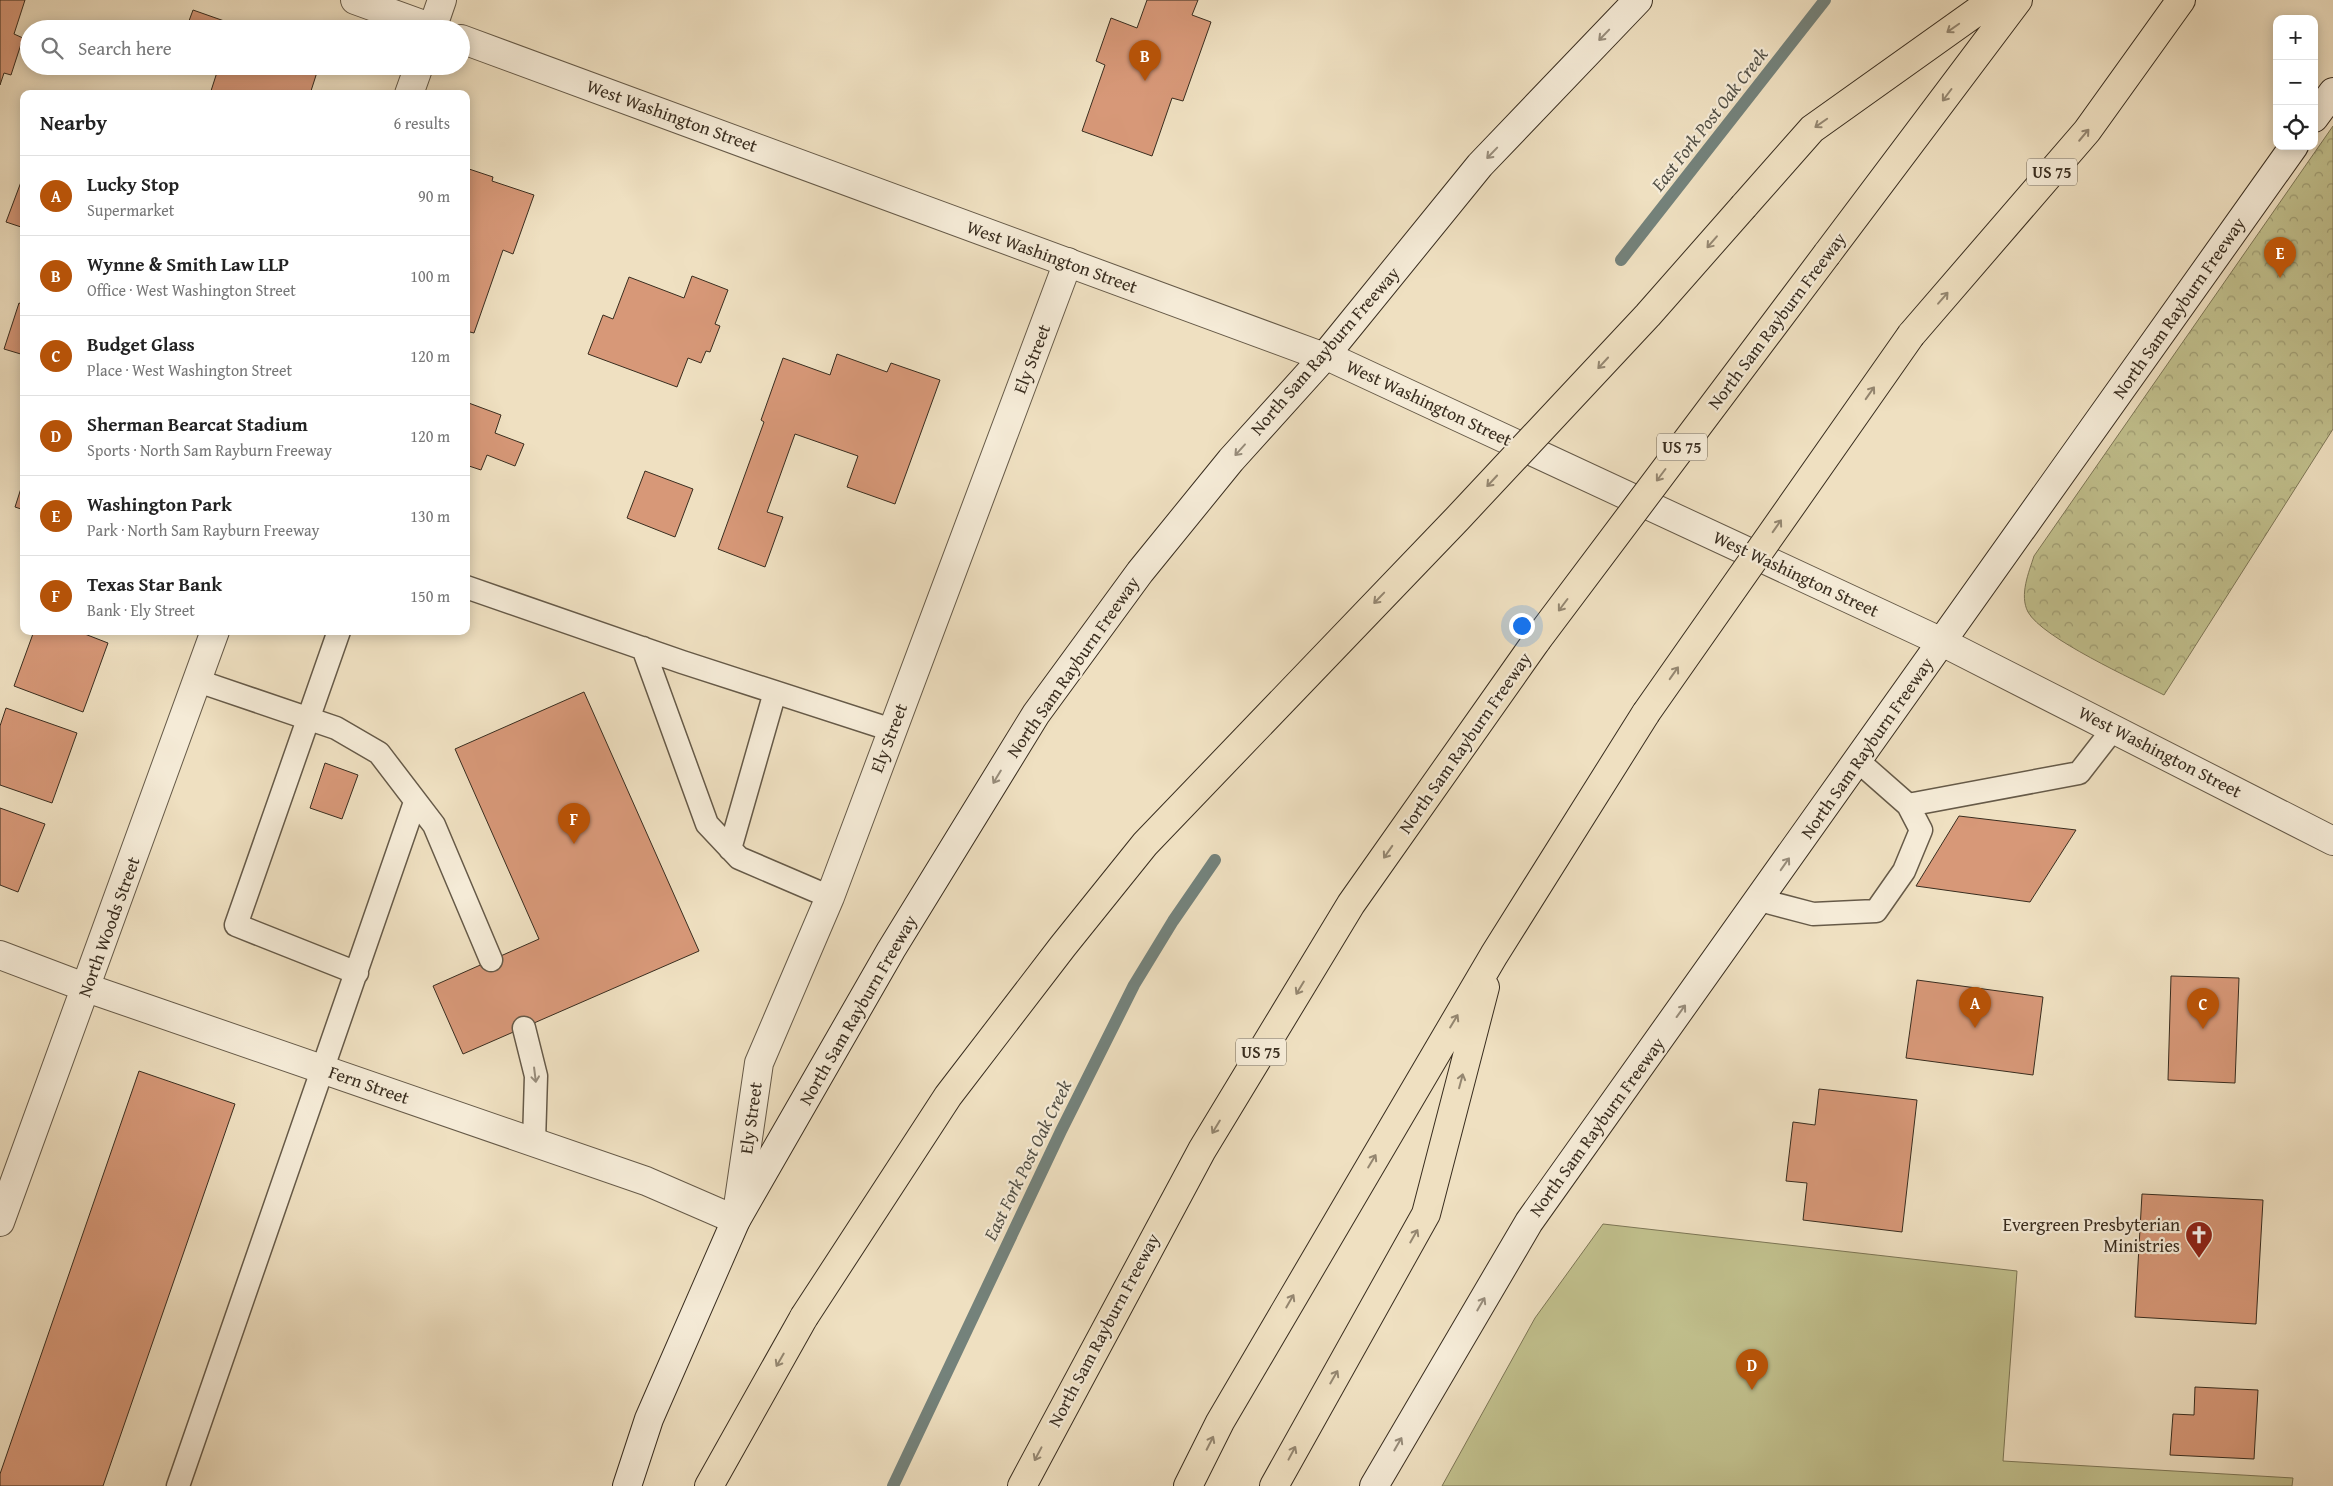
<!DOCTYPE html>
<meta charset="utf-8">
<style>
:root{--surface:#fff;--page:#f2f2f2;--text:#222;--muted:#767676;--line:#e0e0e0;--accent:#b45309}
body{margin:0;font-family:"Gentium Book Plus",serif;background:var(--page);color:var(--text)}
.controls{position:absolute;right:15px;top:15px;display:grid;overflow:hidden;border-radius:10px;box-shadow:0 2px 12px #0003}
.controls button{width:45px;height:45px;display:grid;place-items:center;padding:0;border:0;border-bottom:1px solid var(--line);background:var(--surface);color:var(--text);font:25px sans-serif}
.you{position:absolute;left:1521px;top:625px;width:18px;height:18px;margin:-12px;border:4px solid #fff;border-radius:50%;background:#1a73e8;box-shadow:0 0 0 8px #1a73e833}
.badge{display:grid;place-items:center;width:32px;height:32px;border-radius:50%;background:var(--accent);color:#fff;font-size:16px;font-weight:700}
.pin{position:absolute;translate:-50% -41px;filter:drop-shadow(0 1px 2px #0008)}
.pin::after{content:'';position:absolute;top:26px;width:18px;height:15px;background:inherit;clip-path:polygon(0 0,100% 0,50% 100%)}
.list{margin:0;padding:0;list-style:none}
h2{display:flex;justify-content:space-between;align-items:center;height:65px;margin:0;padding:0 20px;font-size:21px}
h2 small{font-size:16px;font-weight:400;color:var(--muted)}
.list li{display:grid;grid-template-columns:32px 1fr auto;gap:15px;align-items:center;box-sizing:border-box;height:80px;padding:0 20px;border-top:1px solid var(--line)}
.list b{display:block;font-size:19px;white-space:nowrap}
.list p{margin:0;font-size:16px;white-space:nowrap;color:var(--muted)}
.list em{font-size:16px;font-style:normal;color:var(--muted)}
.icon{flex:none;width:28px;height:28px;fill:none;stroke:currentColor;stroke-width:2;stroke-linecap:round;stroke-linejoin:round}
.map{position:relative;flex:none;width:2333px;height:1486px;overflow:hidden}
.search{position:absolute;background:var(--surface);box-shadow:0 2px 12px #0003;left:20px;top:20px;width:450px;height:55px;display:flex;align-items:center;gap:12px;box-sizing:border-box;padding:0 18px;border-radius:28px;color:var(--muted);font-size:19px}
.panel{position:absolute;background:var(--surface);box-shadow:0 2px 12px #0003;left:20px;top:90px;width:450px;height:545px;border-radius:10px}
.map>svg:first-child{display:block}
.forest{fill:url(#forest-crowns);stroke:#7d7656}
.pitch{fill:#c1c08d;stroke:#7d7656}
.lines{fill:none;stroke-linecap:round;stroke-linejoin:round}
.stream{stroke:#74827b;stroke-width:12}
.building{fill:#d79878;stroke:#392d1f}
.service-casing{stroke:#665a48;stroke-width:25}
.minor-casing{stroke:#665a48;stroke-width:30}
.tertiary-casing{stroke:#665a48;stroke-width:30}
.secondary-casing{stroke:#392d1f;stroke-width:30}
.motorway-casing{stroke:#392d1f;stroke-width:30}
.service{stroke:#f5ebd7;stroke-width:22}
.minor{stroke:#f5ebd7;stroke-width:28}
.tertiary{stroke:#f5ebd7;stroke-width:28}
.secondary{stroke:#f5ebd7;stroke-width:28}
.motorway{stroke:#efe0c1;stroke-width:28}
.motorway-bridge-casing{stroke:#392d1f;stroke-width:30;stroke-linecap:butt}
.motorway-bridge{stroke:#efe0c1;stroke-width:28}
.oneway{stroke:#948670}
.oneway2{stroke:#978c7b}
.labels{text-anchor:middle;stroke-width:4.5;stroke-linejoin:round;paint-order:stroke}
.shield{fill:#f5ebd7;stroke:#716656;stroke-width:1}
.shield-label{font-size:16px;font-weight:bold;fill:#392d1f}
.street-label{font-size:18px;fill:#392d1f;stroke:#f5ebd7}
.poi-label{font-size:18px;fill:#392d1f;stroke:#f5ebd7;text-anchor:end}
.water-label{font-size:19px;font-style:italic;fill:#525046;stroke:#f5ebd7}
</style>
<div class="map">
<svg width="2333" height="1486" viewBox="0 0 2333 1486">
<defs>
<pattern id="forest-crowns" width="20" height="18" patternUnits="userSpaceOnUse" patternTransform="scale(1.25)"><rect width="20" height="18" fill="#c1c08d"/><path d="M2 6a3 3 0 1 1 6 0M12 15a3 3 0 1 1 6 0" fill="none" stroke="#9e9c73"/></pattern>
</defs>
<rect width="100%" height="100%" fill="#efe0c1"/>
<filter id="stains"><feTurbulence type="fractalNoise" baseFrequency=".004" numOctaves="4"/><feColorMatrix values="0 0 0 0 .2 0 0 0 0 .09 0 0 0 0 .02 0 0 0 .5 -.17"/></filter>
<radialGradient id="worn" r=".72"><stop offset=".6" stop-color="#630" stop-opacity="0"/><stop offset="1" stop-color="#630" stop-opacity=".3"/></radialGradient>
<path class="forest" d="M2333 126V429L2164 695C2135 680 2042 638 2028 612 2019 595 2029 572 2034 556Z"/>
<path class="pitch" d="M1603 1224 2017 1271 2003 1461 2293 1478 2292 1486H1442L1535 1318Z"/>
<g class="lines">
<path class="stream" d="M1621 260 1825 0
M893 1486 1061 1131 1134 985 1173 921 1215 860"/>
</g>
<path class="building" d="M0 0H25L14 34 23 38 11 75 4 73 0 85Z
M1147 0H1198L1192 15 1211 22 1183 101 1172 98 1152 156 1082 131 1105 65 1096 61 1111 18 1137 28Z
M193 10 247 29H186Z
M219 66H319L310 94H210Z
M466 168 493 177 492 181 534 195 513 254 503 250 474 333 466 331Z
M24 174V228L6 222Z
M692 276 728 290 715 324 720 326 710 352 706 351 701 363 688 358 677 387 588 354 603 315 613 319 629 277 684 298Z
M19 303 24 305V355L4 349Z
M837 354 887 372 891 363 940 380 895 504 847 487 858 456 795 434 767 512 783 517 765 567 718 549 764 422 761 420 783 358 830 375Z
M466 402 501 415 495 433 524 444 515 466 487 455 481 470 466 465Z
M645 471 693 489 675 537 627 518Z
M24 479V510L15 507Z
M34 631H77L108 643 83 712 14 686Z
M584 692 699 951 463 1054 433 986 539 939 455 749Z
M6 708 77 733 52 803 0 785V726Z
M325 763 358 775 342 819 310 808Z
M0 808 45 824 18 892 0 885Z
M1959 816 2076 830 2030 902 1916 886Z
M2171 976 2239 978 2235 1083 2168 1080Z
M1917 980 2043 997 2033 1075 1906 1058Z
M139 1071 235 1104 103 1486H0V1474Z
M1819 1089 1917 1100 1902 1232 1803 1220 1807 1183 1786 1181 1793 1122 1815 1125Z
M2142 1194 2263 1200 2256 1324 2135 1317Z
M2195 1387 2258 1390 2254 1459 2170 1455 2173 1414 2194 1415Z"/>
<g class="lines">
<defs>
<path id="service" d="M466 587 682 662 892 730
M339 631 236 925 357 973
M643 648 707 824 739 858 830 897
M198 681 336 728 379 753 434 825 491 960
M1908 805 2079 773 2114 728
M730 849 775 692
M1760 900 1813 914 1876 911 1904 871 1921 830 1908 805 1858 761
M524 1028 536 1076 534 1142
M178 1486 415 802"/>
<path id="minor" d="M432 29 442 0
M409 94 419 66
M0 955 87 988 646 1181 736 1220 759 1063 830 897 1068 262
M0 1222 215 631"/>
<path id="tertiary" d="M355 0 435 29
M461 39 1324 357 1327 356 1942 642 2333 841"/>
<path id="secondary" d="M2314 118 2333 92
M627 1486 649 1419 736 1220 891 950 1036 714 1140 572 1231 460 1324 357 1480 165 1638 0
M1374 1486 1529 1222 2294 146"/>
<path id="motorway" d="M1744 206 1812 129 1993 0
M1827 254 2018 0
M1911 335 2087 131 2181 0
M709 1486 804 1317
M1022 1486 1202 1150 1351 904 1537 640
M1188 1486 1220 1422 1494 955 1646 713
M1274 1486 1426 1214 1485 987"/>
</defs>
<use href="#service" class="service-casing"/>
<use href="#minor" class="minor-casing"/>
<use href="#tertiary" class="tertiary-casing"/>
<use href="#secondary" class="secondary-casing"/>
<use href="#motorway" class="motorway-casing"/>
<use href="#service" class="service"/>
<use href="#minor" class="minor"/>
<use href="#tertiary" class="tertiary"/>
<use href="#secondary" class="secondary"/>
<use href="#motorway" class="motorway"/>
<defs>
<path id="motorway-bridge" d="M1537 640 1827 254
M1646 713 1911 335
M804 1317 948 1096 1063 946 1145 844 1457 519 1648 315 1744 206"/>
</defs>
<use href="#motorway-bridge" class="motorway-bridge-casing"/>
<use href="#motorway-bridge" class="motorway-bridge"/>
</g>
<defs><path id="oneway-shaft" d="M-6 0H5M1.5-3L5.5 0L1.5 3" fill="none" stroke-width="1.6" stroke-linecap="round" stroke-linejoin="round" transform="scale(1.25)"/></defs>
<g class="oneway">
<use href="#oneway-shaft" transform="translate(1953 28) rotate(145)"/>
<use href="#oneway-shaft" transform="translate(1947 95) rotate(127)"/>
<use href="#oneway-shaft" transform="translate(1821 123) rotate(145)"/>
<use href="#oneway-shaft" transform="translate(2084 135) rotate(-50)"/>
<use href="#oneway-shaft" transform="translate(1712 242) rotate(131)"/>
<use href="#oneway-shaft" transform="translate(1943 298) rotate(-49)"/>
<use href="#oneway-shaft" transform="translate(1603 363) rotate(133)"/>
<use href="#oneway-shaft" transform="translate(1870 393) rotate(-55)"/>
<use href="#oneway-shaft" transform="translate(1661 475) rotate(127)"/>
<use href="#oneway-shaft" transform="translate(1492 481) rotate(133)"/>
<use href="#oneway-shaft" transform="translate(1777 526) rotate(-55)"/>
<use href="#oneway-shaft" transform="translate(1379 598) rotate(134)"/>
<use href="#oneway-shaft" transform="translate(1563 605) rotate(127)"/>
<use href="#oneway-shaft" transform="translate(1674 673) rotate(-55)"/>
<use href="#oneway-shaft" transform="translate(1388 852) rotate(125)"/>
<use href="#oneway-shaft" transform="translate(1300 988) rotate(121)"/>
<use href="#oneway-shaft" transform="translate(1454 1021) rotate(-59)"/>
<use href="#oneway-shaft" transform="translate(1461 1081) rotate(-75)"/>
<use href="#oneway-shaft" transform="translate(1216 1127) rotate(121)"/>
<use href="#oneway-shaft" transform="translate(1372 1161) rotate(-59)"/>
<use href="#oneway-shaft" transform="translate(1414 1236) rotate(-60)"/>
<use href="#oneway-shaft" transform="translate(1290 1301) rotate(-60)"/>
<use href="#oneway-shaft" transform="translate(780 1360) rotate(120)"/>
<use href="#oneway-shaft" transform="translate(1334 1377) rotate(-60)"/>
<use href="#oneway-shaft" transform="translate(1210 1443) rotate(-63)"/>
<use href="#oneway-shaft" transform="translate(1292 1453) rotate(-62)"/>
<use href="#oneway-shaft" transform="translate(1038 1454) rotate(118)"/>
</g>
<g class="oneway2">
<use href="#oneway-shaft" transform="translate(1604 35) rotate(134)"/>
<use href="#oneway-shaft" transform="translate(1492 153) rotate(134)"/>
<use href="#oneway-shaft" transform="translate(1240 450) rotate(132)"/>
<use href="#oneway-shaft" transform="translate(997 777) rotate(121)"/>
<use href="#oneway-shaft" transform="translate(1785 864) rotate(-55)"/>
<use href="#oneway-shaft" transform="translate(1681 1011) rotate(-54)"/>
<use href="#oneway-shaft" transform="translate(535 1075) rotate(83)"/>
<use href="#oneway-shaft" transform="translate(1481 1304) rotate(-60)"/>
<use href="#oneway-shaft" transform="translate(1398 1444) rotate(-60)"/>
</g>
<defs>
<symbol id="church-pin" viewBox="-11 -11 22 30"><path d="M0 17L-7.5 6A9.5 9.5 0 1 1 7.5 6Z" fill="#8f2418" stroke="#f5ebd7"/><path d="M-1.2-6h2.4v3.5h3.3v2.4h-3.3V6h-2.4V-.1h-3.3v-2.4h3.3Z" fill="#fff"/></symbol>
</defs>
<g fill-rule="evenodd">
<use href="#church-pin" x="2183" y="1219" width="32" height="43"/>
</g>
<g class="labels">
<g class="shield">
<rect x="2027" y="158.5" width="50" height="27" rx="4"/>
<rect x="1657" y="433.5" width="50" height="27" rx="4"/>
<rect x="1236" y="1038.5" width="50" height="27" rx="4"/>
</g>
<g class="shield-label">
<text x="2052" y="178">US 75</text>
<text x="1682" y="453">US 75</text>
<text x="1261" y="1058">US 75</text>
</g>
<g class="street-label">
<text transform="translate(672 116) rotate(20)" y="6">West Washington Street</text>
<text transform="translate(1052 257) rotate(20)" y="6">West Washington Street</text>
<text transform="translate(2179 308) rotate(-55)" y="6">North Sam Rayburn Freeway</text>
<text transform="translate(1777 321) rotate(-53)" y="6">North Sam Rayburn Freeway</text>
<text transform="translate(1325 351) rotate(-49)" y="6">North Sam Rayburn Freeway</text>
<text transform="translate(1032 359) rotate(-69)" y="6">Ely Street</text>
<text transform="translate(1429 403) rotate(25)" y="6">West Washington Street</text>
<text transform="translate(1796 574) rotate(25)" y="6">West Washington Street</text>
<text transform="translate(1073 667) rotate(-55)" y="6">North Sam Rayburn Freeway</text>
<text transform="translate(889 738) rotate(-69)" y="6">Ely Street</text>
<text transform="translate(1465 743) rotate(-55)" y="6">North Sam Rayburn Freeway</text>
<text transform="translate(1867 748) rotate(-55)" y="6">North Sam Rayburn Freeway</text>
<text transform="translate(2160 752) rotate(27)" y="6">West Washington Street</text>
<text transform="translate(109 927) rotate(-70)" y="6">North Woods Street</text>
<text transform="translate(858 1010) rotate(-60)" y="6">North Sam Rayburn Freeway</text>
<text transform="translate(369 1085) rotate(19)" y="6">Fern Street</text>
<text transform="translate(751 1118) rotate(-82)" y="6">Ely Street</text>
<text transform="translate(1597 1127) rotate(-54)" y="6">North Sam Rayburn Freeway</text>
<text transform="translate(1104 1330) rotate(-62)" y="6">North Sam Rayburn Freeway</text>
</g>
<g class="poi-label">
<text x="2180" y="1231">Evergreen Presbyterian<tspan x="2180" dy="21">Ministries</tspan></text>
</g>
<g class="water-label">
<text transform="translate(1709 119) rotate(-52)" y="7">East Fork Post Oak Creek</text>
<text transform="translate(1027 1160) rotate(-64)" y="7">East Fork Post Oak Creek</text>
</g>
</g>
<rect width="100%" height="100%" filter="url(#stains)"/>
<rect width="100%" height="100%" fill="url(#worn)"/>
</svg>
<div class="controls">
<button>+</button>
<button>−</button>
<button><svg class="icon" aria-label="locate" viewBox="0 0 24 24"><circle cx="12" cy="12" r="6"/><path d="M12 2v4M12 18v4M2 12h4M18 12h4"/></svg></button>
</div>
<div class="you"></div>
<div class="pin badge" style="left:1975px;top:1028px">A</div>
<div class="pin badge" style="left:1145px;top:81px">B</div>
<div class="pin badge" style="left:2203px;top:1029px">C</div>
<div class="pin badge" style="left:1752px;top:1390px">D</div>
<div class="pin badge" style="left:2280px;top:278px">E</div>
<div class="pin badge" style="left:574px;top:844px">F</div>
<div class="search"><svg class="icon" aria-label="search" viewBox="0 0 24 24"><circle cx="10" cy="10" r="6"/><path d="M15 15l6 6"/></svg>Search here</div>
<section class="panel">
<h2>Nearby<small>6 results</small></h2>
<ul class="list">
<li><span class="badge">A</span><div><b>Lucky Stop</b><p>Supermarket</p></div><em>90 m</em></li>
<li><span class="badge">B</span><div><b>Wynne &amp; Smith Law LLP</b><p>Office · West Washington Street</p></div><em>100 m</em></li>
<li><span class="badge">C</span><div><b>Budget Glass</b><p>Place · West Washington Street</p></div><em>120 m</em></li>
<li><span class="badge">D</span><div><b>Sherman Bearcat Stadium</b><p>Sports · North Sam Rayburn Freeway</p></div><em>120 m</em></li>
<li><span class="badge">E</span><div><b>Washington Park</b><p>Park · North Sam Rayburn Freeway</p></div><em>130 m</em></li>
<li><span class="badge">F</span><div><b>Texas Star Bank</b><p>Bank · Ely Street</p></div><em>150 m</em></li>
</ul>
</section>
</div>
